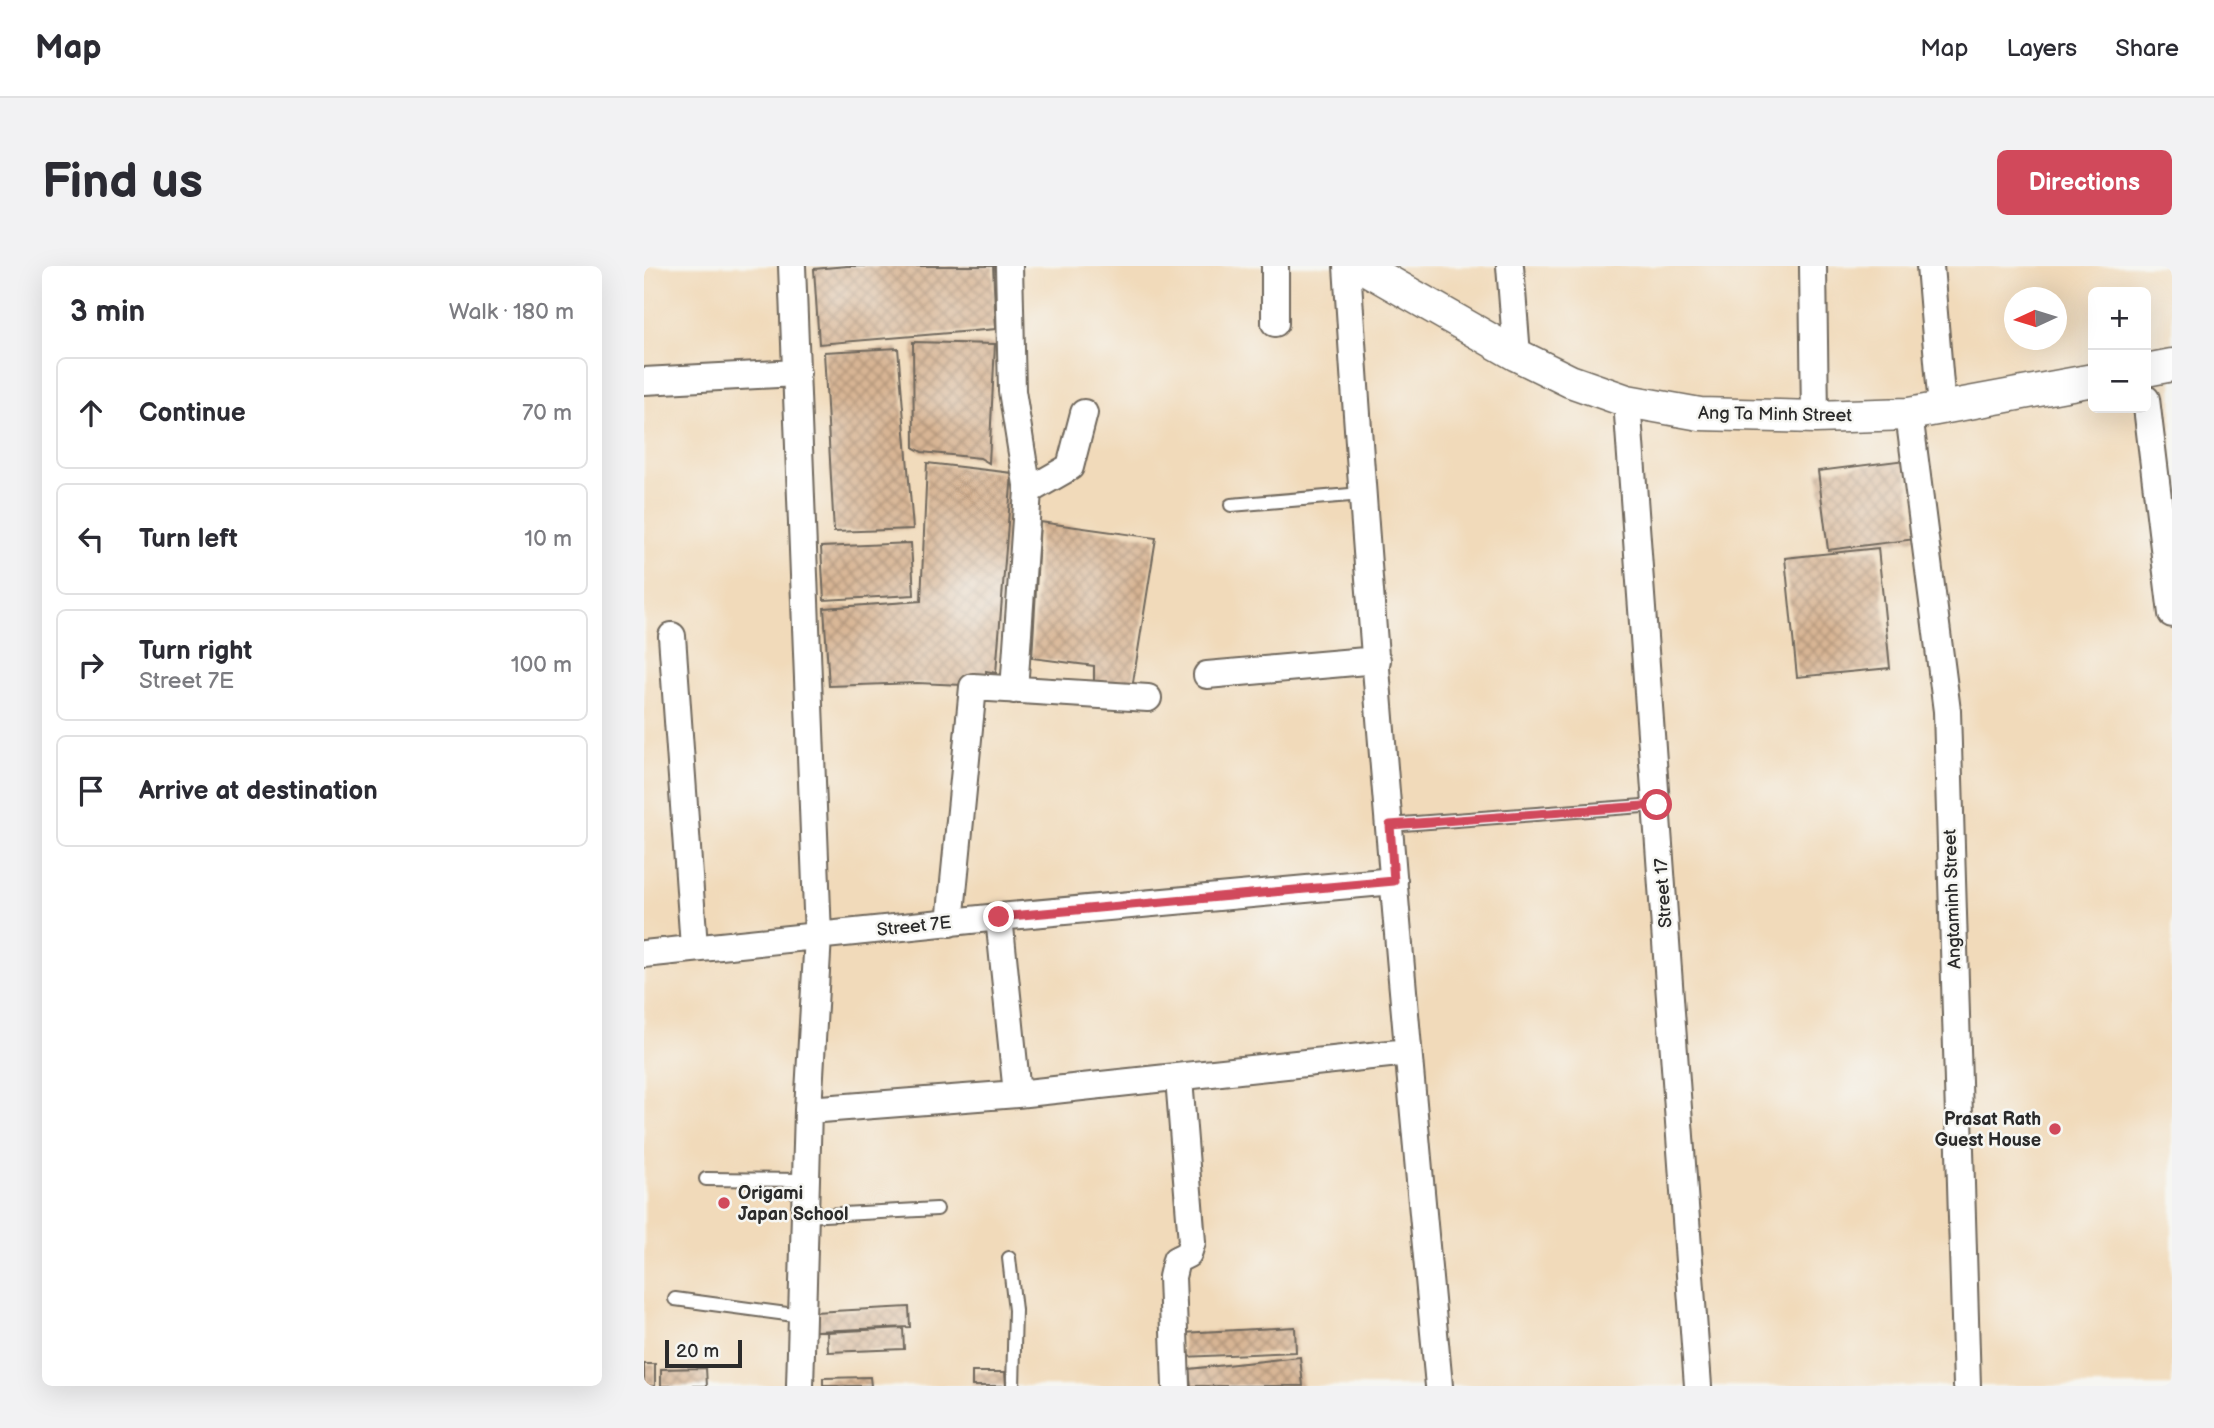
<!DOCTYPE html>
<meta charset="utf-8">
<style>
:root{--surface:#fff;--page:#f2f2f3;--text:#2b2b33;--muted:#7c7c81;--line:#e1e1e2;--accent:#d1495b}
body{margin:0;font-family:"Balsamiq Sans",sans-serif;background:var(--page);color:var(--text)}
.controls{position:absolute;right:21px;top:21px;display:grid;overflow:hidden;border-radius:10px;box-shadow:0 7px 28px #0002}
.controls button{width:63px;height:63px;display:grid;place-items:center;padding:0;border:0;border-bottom:2px solid var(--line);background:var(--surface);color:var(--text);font:35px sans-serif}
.compass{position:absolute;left:1360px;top:21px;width:63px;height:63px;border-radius:50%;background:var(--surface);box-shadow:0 7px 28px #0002;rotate:266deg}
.scale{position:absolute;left:21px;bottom:18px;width:77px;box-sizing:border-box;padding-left:7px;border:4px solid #2b2b2b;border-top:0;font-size:19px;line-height:24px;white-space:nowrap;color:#2b2b2b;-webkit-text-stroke:5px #f6f6f2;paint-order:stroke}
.stop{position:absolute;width:21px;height:21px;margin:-16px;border:5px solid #d1495b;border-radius:50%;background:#fff}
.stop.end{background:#d1495b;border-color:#fff;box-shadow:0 2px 7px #0008}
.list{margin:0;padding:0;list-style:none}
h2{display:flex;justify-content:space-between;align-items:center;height:91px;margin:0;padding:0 28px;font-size:30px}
h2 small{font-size:23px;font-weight:400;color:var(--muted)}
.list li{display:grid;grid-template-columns:46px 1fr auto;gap:21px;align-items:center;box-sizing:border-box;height:112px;margin:0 14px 14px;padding:0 14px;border:2px solid var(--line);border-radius:10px}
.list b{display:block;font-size:26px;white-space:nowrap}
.list p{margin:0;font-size:23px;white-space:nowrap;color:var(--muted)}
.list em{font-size:23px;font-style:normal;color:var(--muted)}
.icon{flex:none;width:38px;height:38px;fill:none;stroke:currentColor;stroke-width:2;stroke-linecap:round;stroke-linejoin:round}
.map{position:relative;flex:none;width:1528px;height:1120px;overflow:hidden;border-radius:10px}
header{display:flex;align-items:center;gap:42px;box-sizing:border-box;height:98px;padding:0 35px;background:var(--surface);border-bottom:2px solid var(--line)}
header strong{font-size:33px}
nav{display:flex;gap:38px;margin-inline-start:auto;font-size:24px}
.intro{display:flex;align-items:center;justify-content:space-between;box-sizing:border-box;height:168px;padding:0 42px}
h1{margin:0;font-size:49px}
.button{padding:18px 32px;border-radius:10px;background:var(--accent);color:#fff;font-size:24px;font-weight:700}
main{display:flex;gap:42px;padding:0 42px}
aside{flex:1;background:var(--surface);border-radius:10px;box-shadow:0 7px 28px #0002}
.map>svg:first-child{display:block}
.building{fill:url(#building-cross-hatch)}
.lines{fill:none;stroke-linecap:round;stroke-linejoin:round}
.service-casing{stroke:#70685d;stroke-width:16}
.minor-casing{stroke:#70685d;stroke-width:30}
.tertiary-casing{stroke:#70685d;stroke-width:35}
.service{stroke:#fff;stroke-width:12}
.minor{stroke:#fff;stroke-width:26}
.tertiary{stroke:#fff;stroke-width:32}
.route{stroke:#d1495b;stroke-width:9}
.poi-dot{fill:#d1495b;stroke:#f6f6f2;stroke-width:2.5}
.labels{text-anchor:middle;stroke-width:5;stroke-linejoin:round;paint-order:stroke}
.street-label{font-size:18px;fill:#2b2b2b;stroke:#f6f6f2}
.poi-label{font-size:18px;font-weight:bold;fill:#2b2b2b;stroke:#f6f6f2;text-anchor:end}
</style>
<header>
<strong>Map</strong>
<nav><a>Map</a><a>Layers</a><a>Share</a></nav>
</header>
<div class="intro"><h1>Find us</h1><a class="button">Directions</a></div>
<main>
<aside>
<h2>3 min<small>Walk · 180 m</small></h2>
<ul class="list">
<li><svg class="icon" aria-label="ahead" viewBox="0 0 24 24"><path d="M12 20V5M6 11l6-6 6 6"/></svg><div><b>Continue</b></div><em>70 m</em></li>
<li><svg class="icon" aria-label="left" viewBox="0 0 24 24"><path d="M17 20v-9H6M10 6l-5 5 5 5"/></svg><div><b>Turn left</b></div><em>10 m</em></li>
<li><svg class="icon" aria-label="right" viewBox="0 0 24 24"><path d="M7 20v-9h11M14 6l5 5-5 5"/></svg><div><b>Turn right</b><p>Street 7E</p></div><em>100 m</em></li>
<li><svg class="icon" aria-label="arrive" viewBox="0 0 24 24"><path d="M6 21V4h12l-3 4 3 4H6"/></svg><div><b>Arrive at destination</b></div></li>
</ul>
</aside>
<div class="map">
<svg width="1528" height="1120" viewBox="0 0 1528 1120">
<defs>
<pattern id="building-cross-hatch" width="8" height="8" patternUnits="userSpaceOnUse" patternTransform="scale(1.75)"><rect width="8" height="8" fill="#d8b594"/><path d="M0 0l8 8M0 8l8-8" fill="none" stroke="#af9379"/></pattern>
</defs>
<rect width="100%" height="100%" fill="#f6f6f2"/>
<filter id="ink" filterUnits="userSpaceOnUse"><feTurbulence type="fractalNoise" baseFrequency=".0143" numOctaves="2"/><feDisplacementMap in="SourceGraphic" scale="14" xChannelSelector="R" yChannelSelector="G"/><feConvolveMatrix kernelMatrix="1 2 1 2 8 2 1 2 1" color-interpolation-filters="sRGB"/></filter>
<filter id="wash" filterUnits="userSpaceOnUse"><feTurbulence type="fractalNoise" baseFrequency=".00686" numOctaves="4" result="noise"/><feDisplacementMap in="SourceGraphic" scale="28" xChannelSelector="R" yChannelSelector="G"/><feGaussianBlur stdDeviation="1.57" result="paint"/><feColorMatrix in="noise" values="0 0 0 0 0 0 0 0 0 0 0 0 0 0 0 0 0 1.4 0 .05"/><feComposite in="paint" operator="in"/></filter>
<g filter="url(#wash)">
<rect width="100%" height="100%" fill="#f1daba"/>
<g id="blocks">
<path class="building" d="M203 0H349L352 63 175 78 170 3Z
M269 76 351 78 345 197 336 192 278 186 270 182Z
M254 82 269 263 190 266 180 86Z
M1261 194 1272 273 1184 284 1174 205Z
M283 197 368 207 352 407 342 405V420L273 417 185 420 180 342 277 335Z
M396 256 512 272 487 429 450 419V400L388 392Z
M267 277 270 329 180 334 177 281Z
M1234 282 1246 402 1153 411 1141 292Z
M265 1041 266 1061 171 1065 170 1046Z
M651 1061 652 1086 539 1091 538 1067Z
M259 1062 260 1083 184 1086 183 1066Z
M656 1091 659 1120H547L545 1103Z
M0 1098H11V1120H0Z
M62 1102 63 1120H17V1103Z
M328 1106H361L362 1120H328Z
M226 1111 227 1120H179V1112Z"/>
</g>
</g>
<g filter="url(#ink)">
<use href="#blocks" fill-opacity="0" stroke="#70685d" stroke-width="2"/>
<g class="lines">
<defs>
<path id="service" d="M587 239 718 228
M745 559 1012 539
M62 913 162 914
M161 950 293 943
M365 992 371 1044 369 1120
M31 1033 158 1050"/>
<path id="minor" d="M148 0 174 670 164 844 156 1120
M365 0 368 125 384 225 370 424
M703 0C727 374 760 747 795 1120
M866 0 873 89
M1169 0 1171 151
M1286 0 1298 142
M631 57V0
M0 115 153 107
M1502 133 1528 348
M983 135 1054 1120
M1265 148 1303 445 1323 1120
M384 225 426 201 440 147
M28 370 50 681
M563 409 733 394
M355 651 373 828
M306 657 329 421 504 432
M0 688 355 651 750 615
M164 844 373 828 764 786
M532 1120 528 1011 532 994 544 988 548 976 535 812"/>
<path id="tertiary" d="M717 0 873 89 926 115 983 135 1056 148 1171 151 1265 148 1449 114
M1502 104 1528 99"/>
</defs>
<use href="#service" class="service-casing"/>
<use href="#minor" class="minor-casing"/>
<use href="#tertiary" class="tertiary-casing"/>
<use href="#service" class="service"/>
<use href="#minor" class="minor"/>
<use href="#tertiary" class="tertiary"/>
</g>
</g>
<g class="lines" filter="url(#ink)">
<path class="route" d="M355 651 750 615 746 559 1013 539"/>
</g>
<g class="poi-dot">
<circle cx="1411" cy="863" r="7"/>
<circle cx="80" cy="937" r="7"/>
</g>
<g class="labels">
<g class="street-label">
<text transform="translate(1131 148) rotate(1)" y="6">Ang Ta Minh Street</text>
<text transform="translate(1019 627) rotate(-94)" y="6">Street 17</text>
<text transform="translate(1308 633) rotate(-92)" y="6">Angtaminh Street</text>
<text transform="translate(270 660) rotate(-6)" y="6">Street 7E</text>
</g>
<g class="poi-label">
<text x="1397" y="859">Prasat Rath<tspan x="1397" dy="21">Guest House</tspan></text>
<text x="94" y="933" text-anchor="start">Origami<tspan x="94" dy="21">Japan School</tspan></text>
</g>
</g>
</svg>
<div class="controls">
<button>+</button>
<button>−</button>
</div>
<svg class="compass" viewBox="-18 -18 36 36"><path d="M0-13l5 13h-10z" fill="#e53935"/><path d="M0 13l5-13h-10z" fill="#7c7c81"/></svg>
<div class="scale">20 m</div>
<div class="stop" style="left:1013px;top:539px"></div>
<div class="stop end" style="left:355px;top:651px"></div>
</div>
</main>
